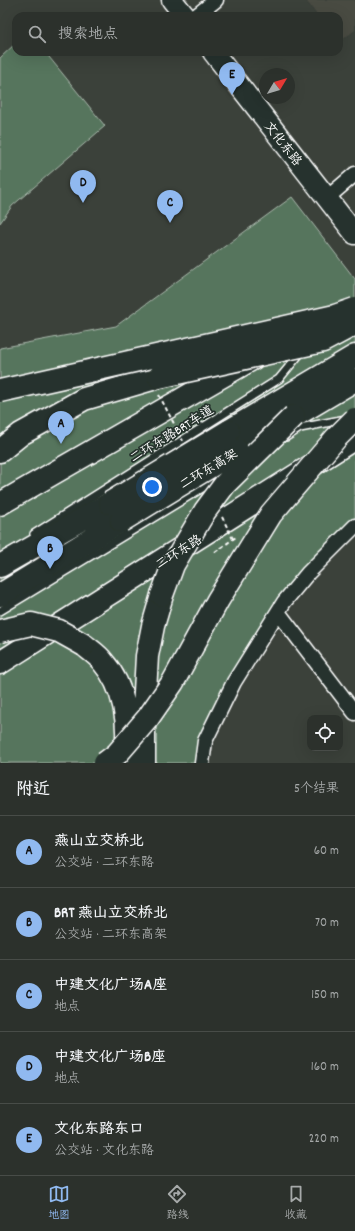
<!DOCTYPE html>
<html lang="zh">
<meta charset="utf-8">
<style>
:root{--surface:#2c312c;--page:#343934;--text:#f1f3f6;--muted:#a6a9a9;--line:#484c48;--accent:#90b9f0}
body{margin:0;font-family:Dekko,"LXGW WenKai TC",sans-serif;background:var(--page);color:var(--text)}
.controls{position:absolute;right:12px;bottom:12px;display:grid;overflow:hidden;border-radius:8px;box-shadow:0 4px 16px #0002}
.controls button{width:36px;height:36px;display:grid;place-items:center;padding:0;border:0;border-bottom:1px solid var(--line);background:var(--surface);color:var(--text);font:20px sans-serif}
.compass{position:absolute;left:259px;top:68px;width:36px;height:36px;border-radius:50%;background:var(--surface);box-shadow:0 4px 16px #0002;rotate:52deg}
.you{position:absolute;left:152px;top:487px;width:14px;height:14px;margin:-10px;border:3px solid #fff;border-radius:50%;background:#1a73e8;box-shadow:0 0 0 6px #1a73e833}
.badge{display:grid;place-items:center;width:26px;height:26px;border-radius:50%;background:var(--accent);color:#111;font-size:13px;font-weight:700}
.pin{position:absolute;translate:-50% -33px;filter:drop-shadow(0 1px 2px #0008)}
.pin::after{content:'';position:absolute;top:21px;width:14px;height:12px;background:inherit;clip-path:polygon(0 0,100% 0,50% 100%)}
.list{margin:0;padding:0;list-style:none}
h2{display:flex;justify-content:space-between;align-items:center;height:52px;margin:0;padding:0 16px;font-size:17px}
h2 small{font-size:13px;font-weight:400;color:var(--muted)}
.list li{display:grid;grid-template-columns:26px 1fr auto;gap:12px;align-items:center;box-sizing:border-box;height:72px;padding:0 16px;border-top:1px solid var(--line)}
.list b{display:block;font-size:15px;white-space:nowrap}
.list p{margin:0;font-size:13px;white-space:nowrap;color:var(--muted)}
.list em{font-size:13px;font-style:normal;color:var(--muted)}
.icon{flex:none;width:22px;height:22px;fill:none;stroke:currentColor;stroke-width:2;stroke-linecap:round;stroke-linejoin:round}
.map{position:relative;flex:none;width:355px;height:763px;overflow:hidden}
.search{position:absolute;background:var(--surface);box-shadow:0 4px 16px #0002;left:12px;right:12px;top:12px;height:44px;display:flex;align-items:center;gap:10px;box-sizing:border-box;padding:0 14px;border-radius:12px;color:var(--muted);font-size:15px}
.sheet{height:412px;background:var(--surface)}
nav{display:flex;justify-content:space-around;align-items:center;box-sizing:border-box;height:56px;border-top:1px solid var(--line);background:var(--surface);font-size:11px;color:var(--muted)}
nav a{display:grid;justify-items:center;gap:2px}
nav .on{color:var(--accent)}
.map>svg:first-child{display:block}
.built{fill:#4a4b43}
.green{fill:#57755d;stroke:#abbaae}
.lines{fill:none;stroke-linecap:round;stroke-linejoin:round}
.service-casing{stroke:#fff;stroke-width:10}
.minor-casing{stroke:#fff;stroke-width:17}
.secondary-casing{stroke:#fff;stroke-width:23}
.trunk-casing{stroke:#fff;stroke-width:25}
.path{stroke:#fff;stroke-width:2;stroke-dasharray:4 3;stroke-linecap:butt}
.service{stroke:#26332d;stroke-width:7}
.minor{stroke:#26332d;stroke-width:14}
.secondary{stroke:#26332d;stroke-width:20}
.trunk{stroke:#26332d;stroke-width:22}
.trunk-bridge-casing{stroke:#fff;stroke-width:25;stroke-linecap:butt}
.path-bridge{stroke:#fff;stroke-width:2;stroke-dasharray:4 3;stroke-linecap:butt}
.trunk-bridge{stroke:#26332d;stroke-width:22}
.labels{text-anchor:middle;stroke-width:3.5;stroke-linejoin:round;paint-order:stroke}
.street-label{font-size:13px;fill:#fff;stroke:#26332d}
</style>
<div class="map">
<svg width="355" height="763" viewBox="0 0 355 763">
<rect width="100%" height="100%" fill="#3b413a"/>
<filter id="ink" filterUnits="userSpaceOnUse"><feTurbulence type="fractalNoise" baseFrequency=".025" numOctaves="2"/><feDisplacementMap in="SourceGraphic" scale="8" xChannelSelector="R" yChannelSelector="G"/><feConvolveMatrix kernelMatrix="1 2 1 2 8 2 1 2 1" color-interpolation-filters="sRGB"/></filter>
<g filter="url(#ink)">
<path class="built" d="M306 0H355V30L339 42V16H318Z"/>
<path class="green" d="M16 43V52H45L105 126 12 206 0 223V58Z
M292 197 355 279V523L287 587 256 643 205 747V763H0V348L116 326Z"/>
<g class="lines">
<defs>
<path id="service" d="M286 437 300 428 346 419
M34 534 279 379 302 351
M0 611 222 476"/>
<path id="minor" d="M196 16 216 0
M327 198 355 174
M278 612 355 713
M202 763 205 741 234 682 284 602 308 573 355 526"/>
<path id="secondary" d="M172 0 185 16
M213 52 355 234"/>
<path id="trunk" d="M229 431 355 356
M237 450 355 380
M0 451 21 434 84 399 159 377
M0 504 252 359
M0 566 110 503
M0 595 121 521
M84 645C90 650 98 655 103 662 124 686 131 724 125 756
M0 663 355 438
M144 763V710L147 656 153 626 162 595"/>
</defs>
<use href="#service" class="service-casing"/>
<use href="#minor" class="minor-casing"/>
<use href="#secondary" class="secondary-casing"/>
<use href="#trunk" class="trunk-casing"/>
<path class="path" d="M215 552 236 537"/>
<use href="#service" class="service"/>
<use href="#minor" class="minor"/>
<use href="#secondary" class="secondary"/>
<use href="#trunk" class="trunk"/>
<defs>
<path id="trunk-bridge" d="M159 377 323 341 355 324
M0 391 335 316 355 309
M110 503 229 431
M121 521 237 450
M162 595 173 565 205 511 225 484 294 416
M0 631 31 624 59 631 84 645
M105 763 117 754 148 718 173 682 218 600 271 514 336 438 355 419"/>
</defs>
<use href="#trunk-bridge" class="trunk-bridge-casing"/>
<path class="path-bridge" d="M159 395 183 441
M222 517 233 539"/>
<use href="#trunk-bridge" class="trunk-bridge"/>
</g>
</g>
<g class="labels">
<g class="street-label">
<text transform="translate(284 143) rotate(52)" y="5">文化东路</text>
<text transform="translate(171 433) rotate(-32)" y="5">二环东路BRT车道</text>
<text transform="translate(208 468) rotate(-31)" y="5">二环东高架</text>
<text transform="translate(178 551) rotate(-32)" y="5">二环东路</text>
</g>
</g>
</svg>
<div class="controls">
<button><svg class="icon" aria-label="locate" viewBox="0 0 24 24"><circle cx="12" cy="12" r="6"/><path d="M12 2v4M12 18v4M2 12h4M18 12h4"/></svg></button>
</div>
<svg class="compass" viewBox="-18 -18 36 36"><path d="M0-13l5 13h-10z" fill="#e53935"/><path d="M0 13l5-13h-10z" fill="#a6a9a9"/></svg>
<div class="you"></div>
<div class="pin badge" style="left:61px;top:444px">A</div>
<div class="pin badge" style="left:50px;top:569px">B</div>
<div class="pin badge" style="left:170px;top:223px">C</div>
<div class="pin badge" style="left:83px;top:203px">D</div>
<div class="pin badge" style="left:232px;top:95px">E</div>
<div class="search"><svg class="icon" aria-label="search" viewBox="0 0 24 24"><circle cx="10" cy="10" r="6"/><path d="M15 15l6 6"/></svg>搜索地点</div>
</div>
<section class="sheet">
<h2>附近<small>5个结果</small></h2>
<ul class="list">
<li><span class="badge">A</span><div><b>燕山立交桥北</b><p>公交站 · 二环东路</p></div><em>60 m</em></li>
<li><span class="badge">B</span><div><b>BRT 燕山立交桥北</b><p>公交站 · 二环东高架</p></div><em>70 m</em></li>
<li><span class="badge">C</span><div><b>中建文化广场A座</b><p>地点</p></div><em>150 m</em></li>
<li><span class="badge">D</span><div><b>中建文化广场B座</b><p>地点</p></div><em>160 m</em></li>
<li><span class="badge">E</span><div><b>文化东路东口</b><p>公交站 · 文化东路</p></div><em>220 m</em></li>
</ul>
</section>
<nav>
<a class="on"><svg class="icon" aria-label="map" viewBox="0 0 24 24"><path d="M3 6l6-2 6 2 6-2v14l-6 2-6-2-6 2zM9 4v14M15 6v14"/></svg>地图</a>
<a><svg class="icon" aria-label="directions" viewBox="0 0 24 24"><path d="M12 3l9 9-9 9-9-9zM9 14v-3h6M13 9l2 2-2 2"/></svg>路线</a>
<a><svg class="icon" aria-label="saved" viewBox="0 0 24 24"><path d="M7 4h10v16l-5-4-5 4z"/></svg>收藏</a>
</nav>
